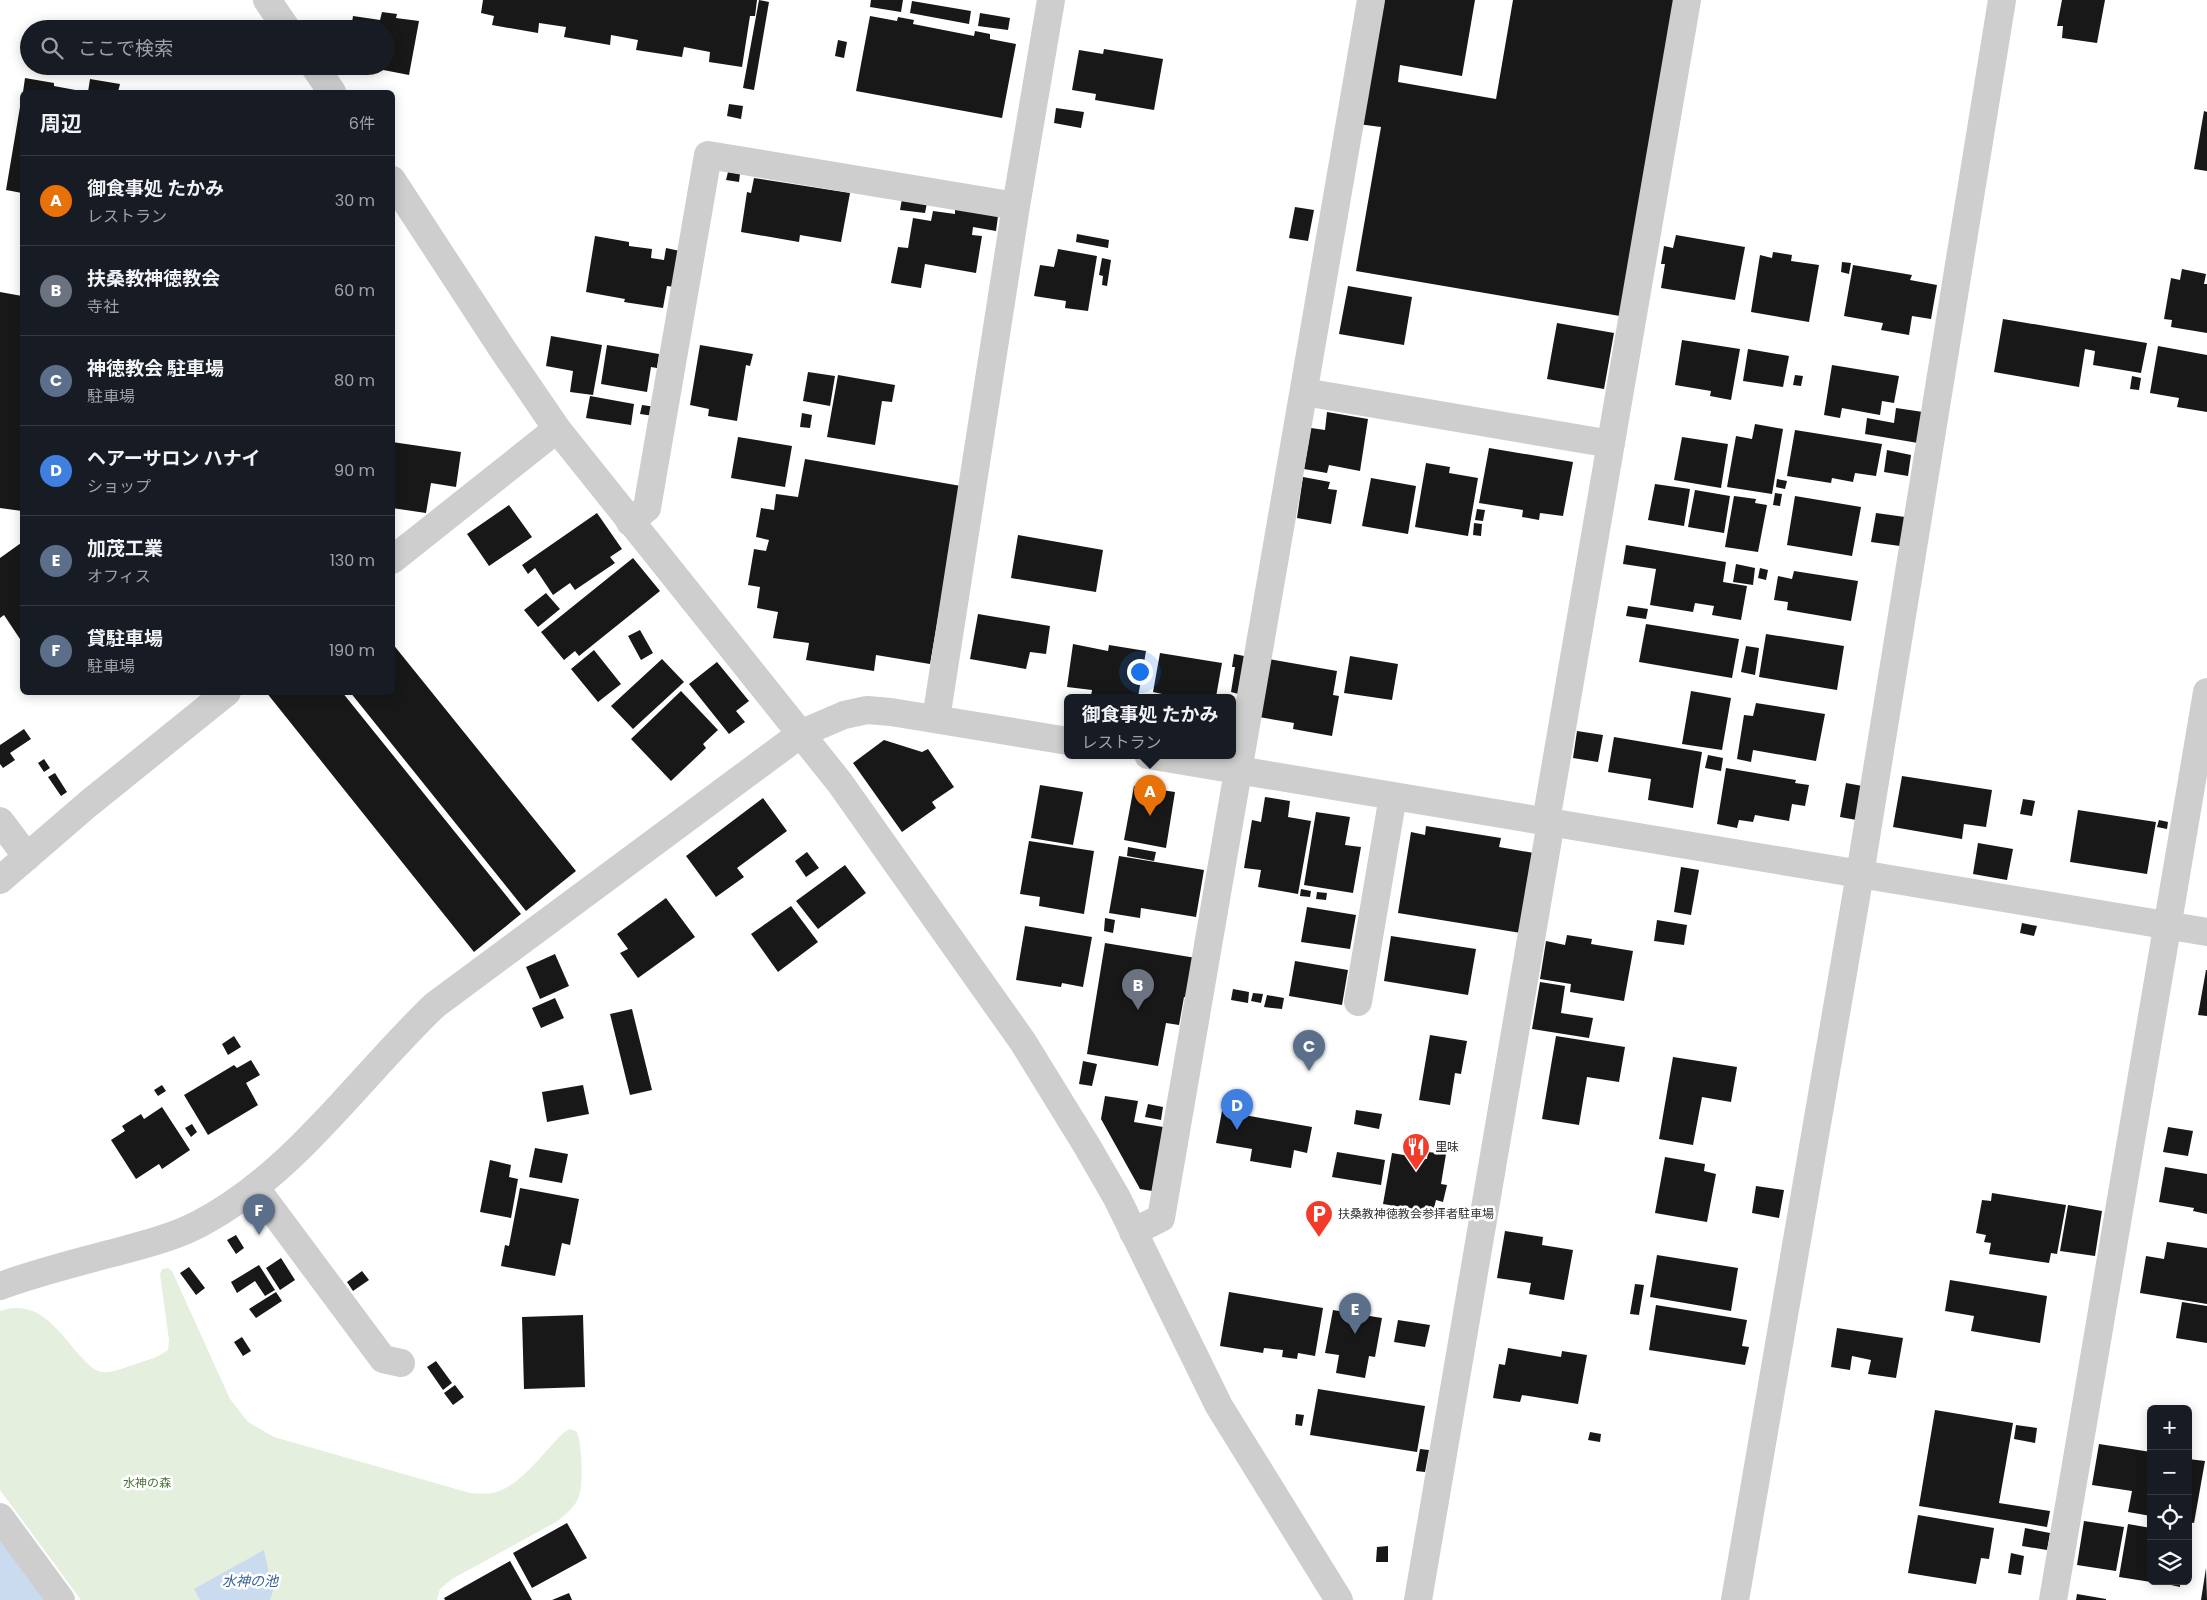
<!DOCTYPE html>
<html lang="ja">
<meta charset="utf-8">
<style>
:root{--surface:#171b24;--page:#20242c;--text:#f1f3f6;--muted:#9ea1a6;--line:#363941;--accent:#f23b29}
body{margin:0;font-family:Poppins,"Noto Sans JP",sans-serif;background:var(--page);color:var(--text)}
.controls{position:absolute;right:15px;bottom:15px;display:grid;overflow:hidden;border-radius:8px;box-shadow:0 2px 12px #0003}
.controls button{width:45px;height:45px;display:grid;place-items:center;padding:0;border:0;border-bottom:1px solid var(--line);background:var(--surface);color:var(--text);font:25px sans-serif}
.you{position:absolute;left:1139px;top:671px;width:18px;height:18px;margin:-12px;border:4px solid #fff;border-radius:50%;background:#1a73e8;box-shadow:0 0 0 8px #1a73e833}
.badge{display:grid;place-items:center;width:32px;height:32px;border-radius:50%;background:var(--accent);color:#fff;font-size:16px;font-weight:700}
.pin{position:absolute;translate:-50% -41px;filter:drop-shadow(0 1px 2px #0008)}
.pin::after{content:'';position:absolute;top:26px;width:18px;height:15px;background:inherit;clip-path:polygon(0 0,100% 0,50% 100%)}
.popup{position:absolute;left:1064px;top:694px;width:172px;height:65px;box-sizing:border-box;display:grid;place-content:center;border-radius:8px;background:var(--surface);filter:drop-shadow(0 1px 4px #0005);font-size:16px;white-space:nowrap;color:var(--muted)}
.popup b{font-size:19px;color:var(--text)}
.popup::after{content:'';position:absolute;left:50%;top:100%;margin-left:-10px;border:10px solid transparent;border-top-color:var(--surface)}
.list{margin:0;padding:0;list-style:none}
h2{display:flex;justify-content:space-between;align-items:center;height:65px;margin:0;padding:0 20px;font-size:21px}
h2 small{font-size:16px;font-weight:400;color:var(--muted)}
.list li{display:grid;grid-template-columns:32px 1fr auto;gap:15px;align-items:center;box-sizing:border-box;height:90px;padding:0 20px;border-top:1px solid var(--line)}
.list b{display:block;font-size:19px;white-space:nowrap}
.list p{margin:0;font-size:16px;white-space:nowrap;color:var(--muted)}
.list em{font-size:16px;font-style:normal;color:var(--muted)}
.icon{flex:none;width:28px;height:28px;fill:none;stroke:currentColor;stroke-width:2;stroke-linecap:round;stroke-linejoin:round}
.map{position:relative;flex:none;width:2207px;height:1600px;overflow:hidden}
.search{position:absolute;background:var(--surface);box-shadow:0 2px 12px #0003;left:20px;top:20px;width:375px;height:55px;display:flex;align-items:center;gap:12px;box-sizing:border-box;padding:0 18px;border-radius:28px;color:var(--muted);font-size:19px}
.panel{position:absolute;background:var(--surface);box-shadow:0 2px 12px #0003;left:20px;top:90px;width:375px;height:605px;border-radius:8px}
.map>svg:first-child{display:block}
.green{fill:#e4efde}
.water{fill:#cadaef}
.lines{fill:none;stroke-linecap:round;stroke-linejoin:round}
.river{stroke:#cadaef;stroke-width:65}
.building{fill:#181818}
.minor{stroke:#cecece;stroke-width:28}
.tertiary{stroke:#cecece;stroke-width:28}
.labels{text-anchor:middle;stroke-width:5;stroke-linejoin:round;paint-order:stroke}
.poi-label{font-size:12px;fill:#313131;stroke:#fff;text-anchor:start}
.park-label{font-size:12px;fill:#4b713a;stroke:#fff}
.water-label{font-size:14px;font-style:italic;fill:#38649a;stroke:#fff}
</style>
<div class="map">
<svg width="2207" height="1600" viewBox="0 0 2207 1600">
<rect width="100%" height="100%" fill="#fff"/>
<path class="green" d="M168 1268 172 1271 230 1399 248 1422 274 1437 470 1493C481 1494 493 1495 504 1489 527 1477 545 1451 563 1433L570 1429 577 1432C582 1445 584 1486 578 1499 573 1509 565 1515 556 1522L452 1579 440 1589 437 1600H81L0 1490V1311C39 1298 58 1331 81 1357 87 1363 94 1371 102 1372 113 1373 123 1368 133 1365 145 1361 157 1358 168 1350L169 1340 160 1274 162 1269Z"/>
<path class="water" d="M264 1550 273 1591 270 1600H200L194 1589Z"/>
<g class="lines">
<path class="river" d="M0 1569 23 1600"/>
</g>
<path class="building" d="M483 0H757L755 16H750L742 67 709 62 710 52 684 47 682 57 636 50 638 40 611 35 610 45 564 37 566 27 539 23 538 33 492 25 494 16 481 13Z
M759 0 769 2 754 90 743 88Z
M871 0H903L901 12 870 7Z
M1380 0H1475L1462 76 1400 65 1398 82 1496 99 1513 0H1674L1620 316 1356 271 1381 127 1358 124Z
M2062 0H2105L2097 43 2062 38 2063 26H2057Z
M912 1 971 11 969 24 910 13Z
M382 12 397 14 396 18 419 21 409 75 368 67 386 66V29H351L353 16 380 20Z
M980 13 1010 18 1008 30 978 26Z
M870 16 897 21 898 17 914 20 913 24 974 36 975 31 990 34V39L1016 44 1002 118 856 91Z
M838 40 847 42 844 58 835 56Z
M1104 49 1163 59 1154 110 1095 100 1096 94 1072 90 1079 50 1103 54Z
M25 78 54 83V86L86 92H23Z
M90 79 120 84 118 92H88Z
M21 101H22V193L6 190Z
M729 104 743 106 741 119 727 116Z
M1056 108 1084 112 1081 128 1054 123Z
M2204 111 2207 112V171L2194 169Z
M728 172 740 174 739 182 726 180Z
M754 178 850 193 841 242 800 235 799 242 741 232 747 192 751 193Z
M902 199 927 203 925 213 900 210Z
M1295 207 1314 210 1308 241 1289 238Z
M955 209 998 216 996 231 973 227 972 235 982 236 976 273 925 264 921 288 891 283 898 247 908 248 913 218 931 221 933 211 955 214Z
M1077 234 1109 240 1108 248 1076 242Z
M1676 235 1745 247 1735 300 1661 288 1665 264H1661L1664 246 1673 248Z
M595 236 629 242V246L652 249 651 258 664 260 666 248 680 251 674 287 667 286 663 308 624 302 625 299 586 292Z
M1058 249 1097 256 1088 311 1065 308 1066 301 1034 296 1040 265 1054 267Z
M1773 252 1792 255 1791 261 1819 265 1809 322 1751 312 1760 255 1772 258Z
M1102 258 1111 260 1107 286 1102 285 1103 276 1099 275Z
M1842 262 1851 263 1849 274 1841 272Z
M1853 265 1912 275 1910 280 1937 285 1931 319 1912 316 1909 335 1881 330 1883 323 1844 316Z
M2182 269 2206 274 2204 284H2207V333L2171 327 2172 320 2164 319 2171 278 2180 280Z
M1348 286 1412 297 1404 345 1339 334Z
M0 292 22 296V511L0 508Z
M2003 319 2147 343 2141 373 2093 365 2095 351 2085 349 2079 387 1994 372Z
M1557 323 1614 333 1604 389 1547 379Z
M551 336 602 345 593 395 570 392 573 371 546 366Z
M1682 340 1740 349 1731 400 1710 396 1711 391 1675 385Z
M607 345 659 354 657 368 651 367 647 392 601 384Z
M700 345 753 354 750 366 746 365 737 421 708 416 709 409 690 405Z
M2158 346 2207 355V412L2177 407 2179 398 2150 393Z
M1748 349 1789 356 1783 387 1743 381Z
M1832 365 1899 376 1894 403 1882 401 1880 415 1842 408 1840 418 1824 415Z
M808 372 835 376 830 406 803 401Z
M838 375 895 385 892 402 882 401 875 445 827 437Z
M1795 375 1803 376 1801 386 1793 385Z
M2132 376 2141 378 2139 390 2130 389Z
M590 396 634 404 631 425 586 418Z
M642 405 656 407 654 416 640 414Z
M1896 408 1923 412 1918 443 1865 434 1867 418 1894 423Z
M1327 412 1368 419 1360 471 1329 465 1327 473 1304 469 1311 428 1325 430Z
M802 413 812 415 810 428 800 427Z
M1755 424 1783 429 1772 494 1727 487 1736 436 1752 439Z
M1795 430 1882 444 1876 476 1855 473 1853 482 1832 478 1831 483 1787 476Z
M738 437 792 446 785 487 731 478Z
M1682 437 1728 444 1721 488 1674 480Z
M392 442 461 452 456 487 431 483 426 513 392 508Z
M1489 448 1573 462 1563 516 1540 513 1539 520 1522 517 1523 510 1479 503Z
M1887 450 1911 455 1908 476 1884 472Z
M805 459 961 486 930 664 876 655 874 671 806 660 809 643 773 638 778 612 757 608 760 587 748 585 754 549 766 551 769 540 756 537 761 508 774 510 776 494 798 497Z
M1426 463 1450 467 1449 473 1478 478 1468 536 1415 527Z
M1303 477 1330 482 1328 489 1337 490 1331 524 1297 518Z
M1371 478 1416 486 1408 534 1362 526Z
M1777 479 1787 481 1785 489 1776 487Z
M1655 484 1690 489 1684 526 1648 520Z
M1695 490 1730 496 1724 533 1688 527Z
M1775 493 1782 494 1780 506 1773 505Z
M1734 496 1756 499 1755 503 1767 505 1758 552 1725 547Z
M1795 496 1861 507 1852 556 1787 545Z
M509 505 532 537 489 566 467 534Z
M1477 509 1485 510 1483 521 1475 520Z
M597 513 622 549 610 557 615 563 575 590 570 583 553 595 535 568 528 574 522 565Z
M1876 513 1905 517 1900 546 1871 542Z
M1474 523 1482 524 1481 536 1473 535Z
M1018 535 1103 550 1096 592 1011 578Z
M21 543 22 545V642L4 615 0 618V558Z
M1626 545 1726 562 1723 582 1747 586 1741 620 1712 615 1714 606 1695 603 1693 612 1650 605 1656 569 1623 564Z
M633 558 660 591 579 656 575 651 564 660 541 632Z
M1736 564 1755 568 1753 585 1733 582Z
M1760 568 1768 570 1766 580 1758 578Z
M1794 571 1858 581 1851 621 1787 610 1788 602 1774 600 1778 576 1792 579Z
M546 593 560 609 538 627 524 610Z
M1628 606 1648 609 1646 619 1626 616Z
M978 614 1050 626 1046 654 1030 652 1026 669 970 659Z
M1646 624 1739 639 1732 678 1639 662Z
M640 630 653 653 641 660 628 636Z
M1766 634 1844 646 1837 690 1759 677Z
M392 643 576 871 526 911 350 692H392Z
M1073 644 1108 651 1109 645 1146 651 1138 697H1097L1091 696 1092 690 1067 687Z
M1746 646 1759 648 1755 675 1741 672Z
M594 650 621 684 598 702 571 669Z
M1160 653 1222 663 1216 697H1176L1153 692Z
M1234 654 1249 657 1242 695 1231 692 1235 667H1232Z
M1350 656 1398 664 1392 700 1344 693Z
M662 659 684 682 633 729 611 706Z
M1269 659 1337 671 1333 695 1339 696 1332 736 1293 729 1294 723 1259 717Z
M717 662 749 701 736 711 745 722 729 734 689 684Z
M681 691 718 730 703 744 706 748 671 781 631 739Z
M1691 691 1731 698 1722 750 1682 744Z
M266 692H342L521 914 474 952Z
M1756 703 1825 714 1816 761 1753 750 1751 762 1737 759 1744 715 1753 716Z
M24 729 31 739 10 753 15 760 3 768 0 764V745Z
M1577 731 1603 735 1598 762 1573 758Z
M1614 737 1702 752 1693 808 1648 800 1651 779 1608 772Z
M884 740 922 752 928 749 954 787 932 802 936 808 902 832 853 763Z
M1708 755 1723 758 1721 771 1705 768Z
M44 759 50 768 44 772 38 763Z
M1726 768 1796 780 1795 783 1809 785 1805 806 1792 804 1789 821 1755 815 1753 822 1739 820 1737 828 1717 824Z
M55 773 67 792 61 796 48 777Z
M1902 776 1992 790 1986 827 1964 824 1962 839 1893 827Z
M1846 783 1868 787 1862 821 1840 817Z
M1040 785 1083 792 1073 845 1031 838Z
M1134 786 1175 792 1166 848 1124 840Z
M1265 797 1290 801 1288 817 1311 821 1298 894 1258 887 1261 870 1244 868 1252 820 1261 822Z
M763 798 787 831 737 868 744 877 716 897 686 856Z
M2023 799 2035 801 2032 816 2020 814Z
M2078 810 2156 822 2147 874 2070 862Z
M1316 812 1350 817 1345 845 1361 847 1353 893 1304 885Z
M2159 820 2168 822 2167 829 2157 827Z
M1426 826 1501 838 1499 847 1534 853 1521 933 1398 913 1411 832 1425 835Z
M1029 841 1094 851 1084 914 1039 906 1040 897 1020 894Z
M1978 843 2013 849 2007 880 1973 874Z
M1128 847 1156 852 1154 861 1127 856Z
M807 852 819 868 806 877 795 861Z
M1119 856 1204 870 1196 917 1141 908 1140 918 1109 913Z
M845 865 866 893 818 929 796 901Z
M1681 867 1699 870 1691 915 1674 912Z
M1301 889 1311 891 1310 897 1300 896Z
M1317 892 1327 893 1326 900 1316 899Z
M666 898 695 937 638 978 620 953 628 949 617 934Z
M791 906 818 942 778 972 751 934Z
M1307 907 1356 915 1350 949 1301 942Z
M1105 918 1115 920 1113 933 1104 931Z
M1657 920 1687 925 1684 945 1654 941Z
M2022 923 2037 926 2034 936 2020 933Z
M1025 926 1092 937 1083 987 1062 983 1061 987 1016 980Z
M1567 935 1592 939 1591 944 1633 951 1624 1001 1570 992 1571 984 1540 979 1546 941 1565 945Z
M1391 936 1476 949 1468 995 1384 981Z
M1105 943 1196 958 1189 998 1184 997 1179 1025 1166 1023 1158 1066 1087 1054Z
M555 954 569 986 540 999 526 967Z
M1295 961 1348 970 1342 1005 1289 996Z
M2206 970H2207V1016L2198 1015Z
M1540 982 1565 986 1561 1013 1593 1018 1589 1038 1532 1029Z
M1233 989 1249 992 1248 1003 1231 1000Z
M1253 993 1263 994 1261 1003 1251 1001Z
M1267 995 1284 998 1282 1009 1264 1007Z
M555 998 564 1018 541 1028 532 1008Z
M632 1009 652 1090 630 1095 610 1014Z
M1430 1035 1467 1041 1461 1074 1455 1073 1450 1105 1419 1100Z
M234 1036 241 1047 228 1055 222 1044Z
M1556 1036 1625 1047 1619 1082 1587 1077 1579 1125 1542 1119Z
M1673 1057 1737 1067 1731 1102 1702 1097 1693 1145 1659 1139Z
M251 1060 260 1075 246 1083 258 1105 208 1135 184 1095 234 1065 237 1068Z
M1083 1061 1097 1064 1092 1086 1079 1084Z
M162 1085 166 1091 158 1096 154 1090Z
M583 1085 589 1114 547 1122 542 1092Z
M1105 1096 1138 1101 1134 1122 1169 1128 1158 1192 1140 1189 1101 1119Z
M1148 1104 1163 1107 1161 1120 1145 1117Z
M162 1107 190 1150 162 1169 159 1164 136 1179 111 1140 125 1131 122 1126 141 1114 144 1119Z
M1356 1110 1382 1114 1379 1129 1354 1124Z
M1222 1111 1312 1127 1307 1153 1294 1150 1291 1168 1250 1161 1252 1149 1216 1143Z
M192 1124 197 1132 191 1137 185 1128Z
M2168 1127 2193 1131 2188 1156 2163 1152Z
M535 1148 568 1154 562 1183 529 1177Z
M1337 1152 1385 1160 1381 1185 1332 1177Z
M1428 1152 1446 1154 1441 1184 1447 1185 1443 1202 1436 1200 1433 1212 1383 1204 1392 1153 1427 1159Z
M1665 1157 1705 1164 1704 1171 1716 1174 1707 1222 1655 1213Z
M490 1160 511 1165 509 1177 518 1179 511 1218 480 1212Z
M2165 1167 2207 1174V1214L2193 1211 2194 1208 2159 1202Z
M1756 1186 1784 1190 1779 1218 1752 1213Z
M520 1188 579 1199 570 1245 562 1243 555 1276 501 1266 505 1245 509 1246Z
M1992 1193 2066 1205 2057 1254 2051 1253 2049 1263 1989 1254 1991 1243 1984 1242 1986 1235 1976 1233 1982 1200 1991 1201Z
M2068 1205 2102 1211 2095 1256 2060 1251Z
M1505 1231 1543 1237 1542 1245 1573 1250 1564 1300 1529 1294 1531 1283 1497 1278Z
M236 1235 244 1248 236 1254 227 1240Z
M2167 1242 2207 1248V1304L2140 1293 2146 1256 2164 1259Z
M1657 1255 1738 1268 1731 1311 1650 1297Z
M281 1258 295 1280 280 1290 266 1268Z
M259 1265 275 1290 265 1296 255 1281 237 1293 231 1282Z
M189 1267 205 1288 196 1295 180 1273Z
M362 1271 369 1280 353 1291 347 1282Z
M1950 1280 2047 1296 2040 1343 1971 1331 1974 1316 1945 1311Z
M1635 1284 1644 1285 1639 1315 1630 1314Z
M276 1292 282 1301 256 1318 249 1309Z
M1229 1292 1323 1308 1315 1356 1298 1353 1297 1359 1282 1357 1283 1350 1264 1348 1263 1353 1220 1346Z
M2182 1302 2207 1306V1343L2176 1338Z
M1656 1305 1747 1320 1742 1346 1749 1347 1745 1365 1649 1350Z
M1333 1310 1382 1318 1375 1357 1369 1356 1365 1378 1336 1373 1339 1355 1325 1353Z
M583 1315 585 1387 524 1389 522 1317Z
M1398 1320 1430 1325 1425 1347 1394 1342Z
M1837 1328 1903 1338 1896 1378 1868 1374 1871 1360 1852 1356 1850 1370 1831 1367Z
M242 1337 251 1351 243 1356 234 1342Z
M1508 1348 1561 1357 1562 1351 1587 1355 1578 1404 1522 1395 1520 1402 1493 1398 1499 1364 1505 1365Z
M436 1361 452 1383 443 1390 427 1367Z
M455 1385 464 1397 453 1405 444 1393Z
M1318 1389 1425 1406 1417 1452 1310 1435Z
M1935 1410 2013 1423 1999 1503 2050 1511 2047 1527 1919 1506Z
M1296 1414 1304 1415 1302 1426 1295 1425Z
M2016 1425 2037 1428 2035 1443 2014 1439Z
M1590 1432 1601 1434 1600 1442 1588 1440Z
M2099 1444 2151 1452V1516L2128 1512 2132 1491 2092 1485Z
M1420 1449 1429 1450 1425 1472 1416 1471Z
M2188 1459 2205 1461 2194 1523 2188 1522Z
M1918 1515 1994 1528 1989 1559 1981 1558 1976 1584 1908 1573Z
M2084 1521 2124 1527 2116 1571 2077 1565Z
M567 1523 587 1558 532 1588 513 1553Z
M2128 1524 2151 1528V1582L2119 1577Z
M2025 1528 2050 1533 2047 1550 2022 1546Z
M1388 1546V1562H1376L1377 1547Z
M2011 1553 2024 1556 2021 1575 2008 1573Z
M510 1561 532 1600H445L444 1598Z
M2206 1568 2207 1600H2201Z
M2153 1581H2180V1587Z
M569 1593 572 1600H552Z
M2077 1594 2106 1599V1600H2076Z"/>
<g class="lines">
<path class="minor" d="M1304 392 1611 444
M630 522 647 508 708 155 1016 206
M392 560 557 429
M936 719 1016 206 1051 0
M1148 755 2207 932
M0 821 27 857
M1546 821 1687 0
M0 880 88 804 227 692
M1358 1002 1393 796
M255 1187 383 1359 401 1363
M1133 1232 1161 1218 1371 0
M0 1286C41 1271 83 1261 124 1250 150 1243 176 1236 199 1224 296 1173 358 1078 435 1005L802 733 844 715 867 710 891 712 1068 741
M0 1517 61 1600
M1418 1600 1551 822
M1735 1600 1860 874 2002 0
M2053 1600 2207 692"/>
<path class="tertiary" d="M267 0 287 29
M314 66 332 92
M392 180 503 350 557 429 840 783 1023 1042 1087 1146 1117 1198 1219 1406 1339 1600"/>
</g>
<defs>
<symbol id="restaurant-pin" viewBox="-11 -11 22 30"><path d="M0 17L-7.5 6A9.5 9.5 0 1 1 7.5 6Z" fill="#f23b29" stroke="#fff"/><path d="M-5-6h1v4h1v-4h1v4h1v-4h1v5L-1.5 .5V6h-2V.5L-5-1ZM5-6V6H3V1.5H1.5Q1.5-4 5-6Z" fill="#fff"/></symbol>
<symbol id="parking-pin" viewBox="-11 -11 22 30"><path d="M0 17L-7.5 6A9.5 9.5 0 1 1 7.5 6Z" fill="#f23b29" stroke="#fff"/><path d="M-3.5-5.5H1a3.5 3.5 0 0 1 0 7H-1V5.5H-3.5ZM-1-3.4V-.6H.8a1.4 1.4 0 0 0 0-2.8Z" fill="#fff"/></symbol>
</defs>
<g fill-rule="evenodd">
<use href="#restaurant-pin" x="1400" y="1131" width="32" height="43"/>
<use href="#parking-pin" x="1303" y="1198" width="32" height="43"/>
</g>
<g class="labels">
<g class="poi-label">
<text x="1435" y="1151">里味</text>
<text x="1338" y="1218">扶桑教神徳教会参拝者駐車場</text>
</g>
<g class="park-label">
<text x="147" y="1487">水神の森</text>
</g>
<g class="water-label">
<text x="250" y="1586">水神の池</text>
</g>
</g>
</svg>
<div class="controls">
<button>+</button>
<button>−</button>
<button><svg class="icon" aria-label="locate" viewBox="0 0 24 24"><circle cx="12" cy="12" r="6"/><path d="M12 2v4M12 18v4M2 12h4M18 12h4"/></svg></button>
<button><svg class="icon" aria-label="layers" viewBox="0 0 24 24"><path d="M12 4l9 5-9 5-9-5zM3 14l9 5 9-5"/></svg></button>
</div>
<div class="you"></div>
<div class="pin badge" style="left:1150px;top:816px;background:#e8710a">A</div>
<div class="popup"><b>御食事処 たかみ</b>レストラン</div>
<div class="pin badge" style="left:1138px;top:1010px;background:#6b7280">B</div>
<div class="pin badge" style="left:1309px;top:1071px;background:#5c6f8a">C</div>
<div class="pin badge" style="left:1237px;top:1130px;background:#3f7fe0">D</div>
<div class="pin badge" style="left:1355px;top:1334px;background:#5c6f8a">E</div>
<div class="pin badge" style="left:259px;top:1235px;background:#5c6f8a">F</div>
<div class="search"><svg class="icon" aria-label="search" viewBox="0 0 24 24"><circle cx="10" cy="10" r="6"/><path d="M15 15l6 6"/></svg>ここで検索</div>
<section class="panel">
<h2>周辺<small>6件</small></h2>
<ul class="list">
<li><span class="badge" style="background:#e8710a">A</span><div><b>御食事処 たかみ</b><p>レストラン</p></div><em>30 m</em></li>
<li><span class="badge" style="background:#6b7280">B</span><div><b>扶桑教神徳教会</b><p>寺社</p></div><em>60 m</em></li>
<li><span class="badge" style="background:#5c6f8a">C</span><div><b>神徳教会 駐車場</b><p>駐車場</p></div><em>80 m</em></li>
<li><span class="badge" style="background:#3f7fe0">D</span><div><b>ヘアーサロン ハナイ</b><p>ショップ</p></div><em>90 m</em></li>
<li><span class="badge" style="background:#5c6f8a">E</span><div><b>加茂工業</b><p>オフィス</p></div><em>130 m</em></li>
<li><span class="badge" style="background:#5c6f8a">F</span><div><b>貸駐車場</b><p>駐車場</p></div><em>190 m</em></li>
</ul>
</section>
</div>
